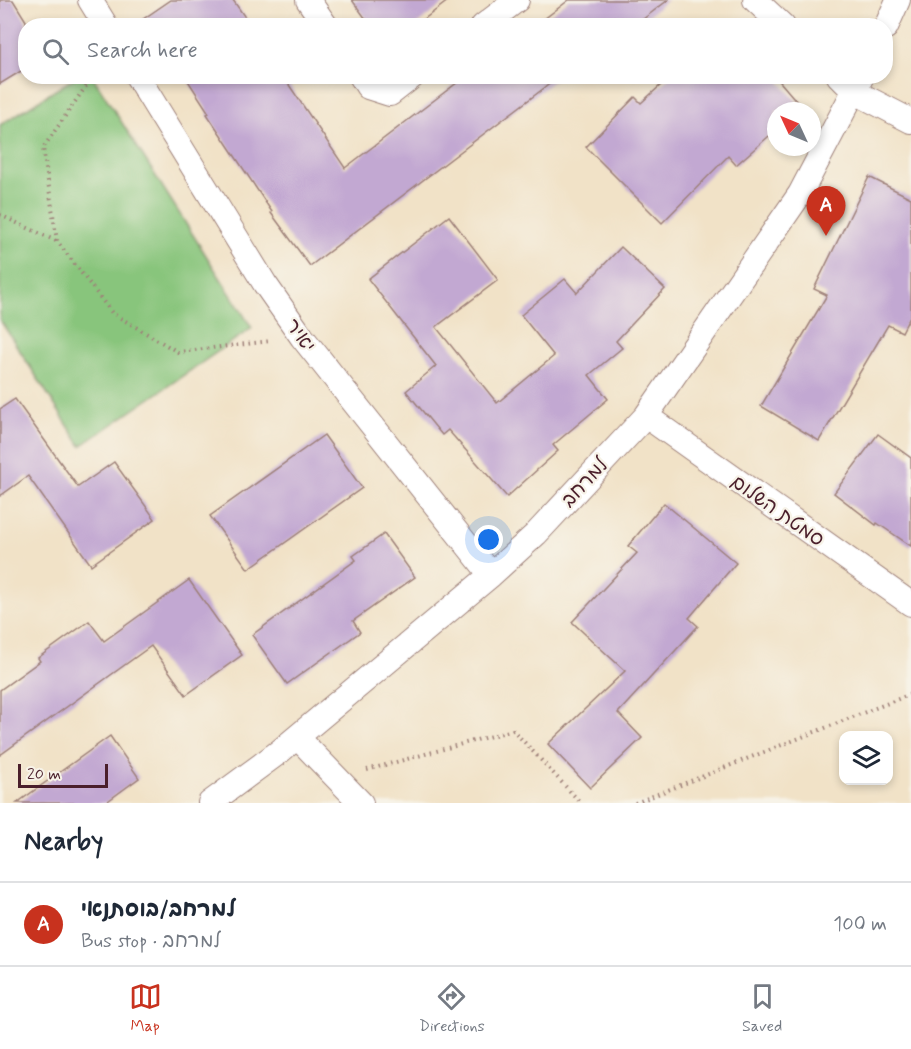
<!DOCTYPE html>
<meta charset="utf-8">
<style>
:root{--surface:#fff;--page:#f2f2f3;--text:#1f2937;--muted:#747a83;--line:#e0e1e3;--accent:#c8321e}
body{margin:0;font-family:Mynerve,"Playpen Sans Hebrew",sans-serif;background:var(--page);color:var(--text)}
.controls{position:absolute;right:18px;bottom:18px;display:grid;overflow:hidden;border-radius:12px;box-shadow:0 3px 9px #0003}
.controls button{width:54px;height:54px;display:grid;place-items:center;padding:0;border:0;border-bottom:2px solid var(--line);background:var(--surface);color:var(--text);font:30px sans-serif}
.compass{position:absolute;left:767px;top:102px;width:54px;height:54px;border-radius:50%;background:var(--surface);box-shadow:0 3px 9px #0003;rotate:314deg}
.scale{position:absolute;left:18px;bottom:15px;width:90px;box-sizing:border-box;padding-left:6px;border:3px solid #4a1f2b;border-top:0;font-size:16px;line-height:21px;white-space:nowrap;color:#4a1f2b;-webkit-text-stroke:4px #f7f3e8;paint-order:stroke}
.you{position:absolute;left:489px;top:540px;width:21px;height:21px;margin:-15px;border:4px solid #fff;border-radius:50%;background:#1a73e8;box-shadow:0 0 0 9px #1a73e833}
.badge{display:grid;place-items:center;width:39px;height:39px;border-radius:50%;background:var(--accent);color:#fff;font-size:20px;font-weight:700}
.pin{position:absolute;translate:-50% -50px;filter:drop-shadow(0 2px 3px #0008)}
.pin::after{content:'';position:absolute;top:32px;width:21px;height:18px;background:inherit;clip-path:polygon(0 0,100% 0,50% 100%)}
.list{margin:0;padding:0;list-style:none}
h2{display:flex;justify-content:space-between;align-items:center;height:78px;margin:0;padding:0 24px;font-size:26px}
h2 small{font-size:20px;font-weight:400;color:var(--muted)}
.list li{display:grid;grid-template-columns:39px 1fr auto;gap:18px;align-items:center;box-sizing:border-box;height:84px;padding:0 24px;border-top:2px solid var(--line)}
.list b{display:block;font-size:22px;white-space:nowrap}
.list p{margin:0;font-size:20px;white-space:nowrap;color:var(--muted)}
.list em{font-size:20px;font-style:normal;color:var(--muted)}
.icon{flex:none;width:33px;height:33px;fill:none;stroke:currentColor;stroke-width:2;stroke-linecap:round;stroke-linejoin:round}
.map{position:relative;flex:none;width:911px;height:803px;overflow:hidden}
.search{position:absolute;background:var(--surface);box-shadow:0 3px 9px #0003;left:18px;right:18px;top:18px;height:66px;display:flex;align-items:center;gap:15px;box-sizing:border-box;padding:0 21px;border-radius:24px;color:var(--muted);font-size:22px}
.sheet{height:162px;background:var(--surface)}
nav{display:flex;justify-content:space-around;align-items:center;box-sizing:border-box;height:84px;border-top:2px solid var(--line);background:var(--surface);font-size:16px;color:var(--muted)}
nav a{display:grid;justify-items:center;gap:3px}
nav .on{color:var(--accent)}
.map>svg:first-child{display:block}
.green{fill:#88c57c;stroke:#697254;stroke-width:1.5}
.building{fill:#c2a8d2}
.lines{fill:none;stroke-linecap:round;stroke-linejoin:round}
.street-casing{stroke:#9e8079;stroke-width:26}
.path{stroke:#9e8079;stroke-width:4;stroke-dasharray:1.5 4.5;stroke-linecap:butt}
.street{stroke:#fff;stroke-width:24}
.labels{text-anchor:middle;stroke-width:4.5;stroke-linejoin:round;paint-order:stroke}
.street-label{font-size:20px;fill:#4a1f2b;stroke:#f7f3e8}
</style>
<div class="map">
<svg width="911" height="803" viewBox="0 0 911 803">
<rect width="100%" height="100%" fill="#f7f3e8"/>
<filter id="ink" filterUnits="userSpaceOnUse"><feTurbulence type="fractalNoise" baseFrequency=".0167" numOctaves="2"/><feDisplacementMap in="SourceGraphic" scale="12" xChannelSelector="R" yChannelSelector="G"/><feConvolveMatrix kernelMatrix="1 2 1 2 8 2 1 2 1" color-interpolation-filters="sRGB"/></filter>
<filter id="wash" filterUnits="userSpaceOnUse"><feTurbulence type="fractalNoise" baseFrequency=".008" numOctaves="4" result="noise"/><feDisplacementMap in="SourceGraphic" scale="24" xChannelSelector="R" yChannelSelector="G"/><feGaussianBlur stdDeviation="1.35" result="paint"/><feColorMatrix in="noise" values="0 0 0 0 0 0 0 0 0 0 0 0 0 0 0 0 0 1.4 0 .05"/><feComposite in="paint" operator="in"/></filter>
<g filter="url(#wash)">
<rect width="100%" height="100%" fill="#f1e2c7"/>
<path class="green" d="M76 77H93L252 328 81 446 0 320V125Z"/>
<g id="blocks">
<path class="building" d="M0 0H13L26 21V68L0 84Z
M171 0H233L251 26H133Z
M352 0H449L415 26H371Z
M569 0H668L634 26H535Z
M185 76H283L345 168 466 76H560L310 266 271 213 272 212 207 114 209 113Z
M671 76H775L805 111H776V130L736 165 728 156 662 223 586 147 635 97 641 103Z
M869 177 911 198V314L902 332 888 325 819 441 761 406 827 295 814 289Z
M449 216 498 280 436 327 497 403 554 356 521 315 565 279 577 293 621 247 665 289 616 341 622 348 589 375 608 399 553 445 558 451 507 497 448 430 442 435 406 391 436 366 368 279Z
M15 399 78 487 114 462 155 519 91 565 28 476 0 496V409Z
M878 434 911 458V546L877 523 876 525 834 493Z
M324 435 362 488 248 569 210 516Z
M664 503 736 563 689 618 698 626 618 713 642 738 590 788 548 744 625 671 572 622 637 553 628 546Z
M384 534 415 577 353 621 360 632 287 684 252 635 356 560 353 556Z
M189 580 242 655 186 695 151 646 0 755V690L40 661 38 658 89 621 104 641Z
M110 736 139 778 105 803H17Z"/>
</g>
</g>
<g filter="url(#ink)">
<use href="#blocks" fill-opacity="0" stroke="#9e8079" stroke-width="1.5"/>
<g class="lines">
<defs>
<path id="street" d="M90 0 106 26
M308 0 326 26
M755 0 783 26
M483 26 517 0
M886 27 898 0
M137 76 265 284 302 337 491 575
M361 76 368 87 390 94 413 76
M839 76 855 92 911 121
M646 416 911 604
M297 737 361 803
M210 803 279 752 491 575 536 534 646 416 800 194 862 76"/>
</defs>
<use href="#street" class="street-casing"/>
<path class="path" d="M93 76 43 148 57 241 112 313 178 352 271 341
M0 215 56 241
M367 770 513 730 581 803
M635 803 911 694"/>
<use href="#street" class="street"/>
</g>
</g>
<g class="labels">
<g class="street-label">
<text transform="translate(301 335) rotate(54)" y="7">יאיר</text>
<text transform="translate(584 482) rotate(-47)" y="7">למרחב</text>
<text transform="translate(778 510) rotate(35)" y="7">סמטת השלום</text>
</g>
</g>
</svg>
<div class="controls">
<button><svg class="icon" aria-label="layers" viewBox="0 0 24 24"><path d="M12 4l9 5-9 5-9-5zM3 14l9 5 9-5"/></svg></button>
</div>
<svg class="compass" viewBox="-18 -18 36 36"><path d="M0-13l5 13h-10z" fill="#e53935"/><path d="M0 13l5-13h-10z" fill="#747a83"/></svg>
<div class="scale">20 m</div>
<div class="you"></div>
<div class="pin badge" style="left:826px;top:236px">A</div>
<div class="search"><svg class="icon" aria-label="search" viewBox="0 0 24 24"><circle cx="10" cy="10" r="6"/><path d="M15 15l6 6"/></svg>Search here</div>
</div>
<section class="sheet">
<h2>Nearby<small></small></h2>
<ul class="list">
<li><span class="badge">A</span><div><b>למרחב/בוסתנאי</b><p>Bus stop · למרחב</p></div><em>100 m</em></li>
</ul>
</section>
<nav>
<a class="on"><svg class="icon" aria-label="map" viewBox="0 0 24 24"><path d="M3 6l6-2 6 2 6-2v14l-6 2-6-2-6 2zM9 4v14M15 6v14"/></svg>Map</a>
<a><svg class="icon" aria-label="directions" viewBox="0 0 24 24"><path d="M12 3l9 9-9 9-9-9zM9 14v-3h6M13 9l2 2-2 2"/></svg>Directions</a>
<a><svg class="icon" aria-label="saved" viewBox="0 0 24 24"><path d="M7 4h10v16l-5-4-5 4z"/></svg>Saved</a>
</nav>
